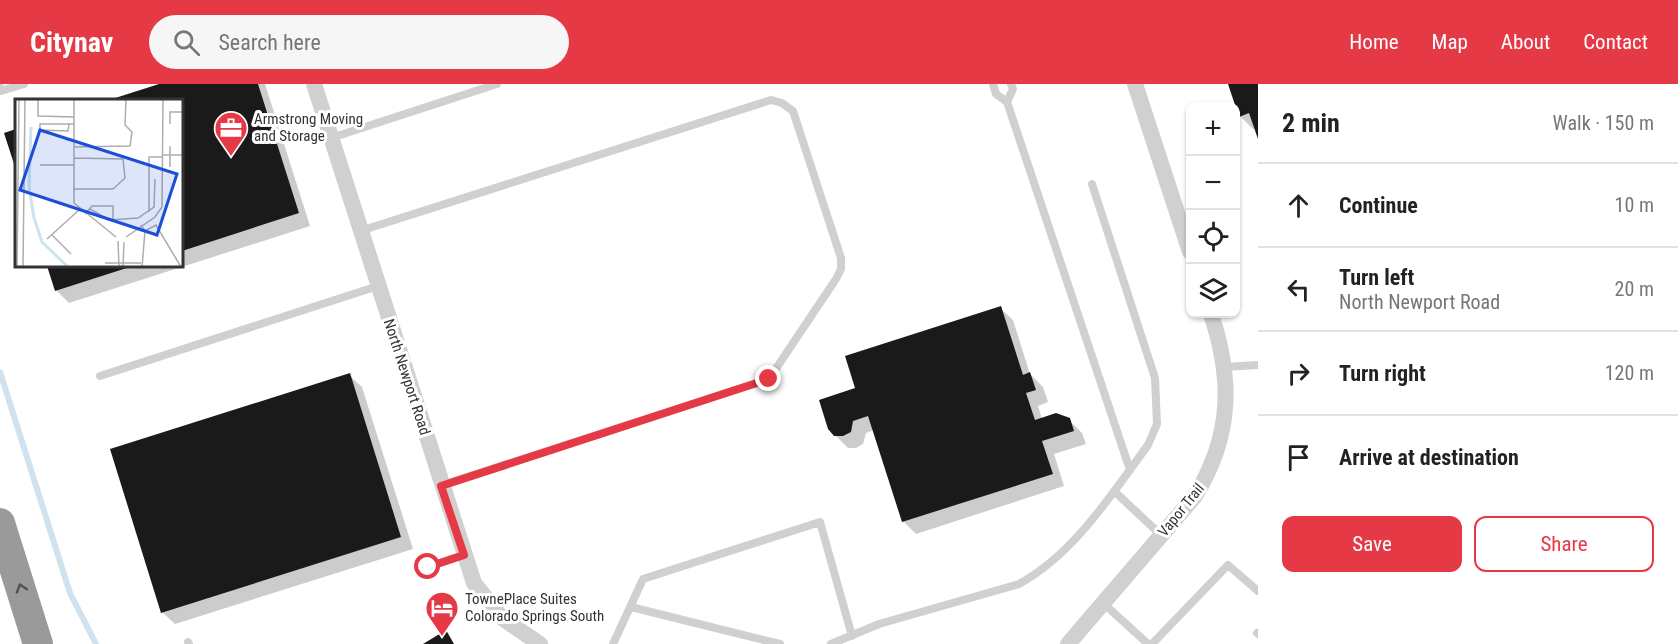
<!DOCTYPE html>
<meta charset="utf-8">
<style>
:root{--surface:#fff;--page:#f6f6f6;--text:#222;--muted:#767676;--line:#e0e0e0;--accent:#e63946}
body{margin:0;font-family:"Roboto Condensed",sans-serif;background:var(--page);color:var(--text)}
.controls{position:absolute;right:18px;top:18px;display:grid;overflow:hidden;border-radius:12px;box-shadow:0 2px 4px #0004}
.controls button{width:54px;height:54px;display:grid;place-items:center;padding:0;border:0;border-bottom:2px solid var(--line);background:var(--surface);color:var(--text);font:30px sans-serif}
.stop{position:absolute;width:18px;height:18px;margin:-14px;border:4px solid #e63946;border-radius:50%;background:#fff}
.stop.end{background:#e63946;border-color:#fff;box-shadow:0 2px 6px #0008}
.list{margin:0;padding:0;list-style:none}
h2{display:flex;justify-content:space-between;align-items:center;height:78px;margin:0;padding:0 24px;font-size:26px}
h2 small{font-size:20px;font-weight:400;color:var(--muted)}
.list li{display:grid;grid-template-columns:39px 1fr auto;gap:18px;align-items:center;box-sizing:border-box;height:84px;padding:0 24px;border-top:2px solid var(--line)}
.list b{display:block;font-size:22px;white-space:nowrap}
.list p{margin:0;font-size:20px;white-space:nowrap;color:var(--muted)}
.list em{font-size:20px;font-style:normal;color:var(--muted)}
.actions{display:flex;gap:12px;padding:18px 24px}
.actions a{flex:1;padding:14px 0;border:2px solid var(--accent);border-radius:12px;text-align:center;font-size:21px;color:var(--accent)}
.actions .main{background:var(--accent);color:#fff}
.icon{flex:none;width:33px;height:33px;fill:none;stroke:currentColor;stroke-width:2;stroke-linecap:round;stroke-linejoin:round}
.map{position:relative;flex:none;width:1258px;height:560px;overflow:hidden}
header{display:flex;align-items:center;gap:36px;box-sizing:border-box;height:84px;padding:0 30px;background:var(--accent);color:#fff}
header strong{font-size:28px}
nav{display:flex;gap:33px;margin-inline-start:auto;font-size:21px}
.search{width:420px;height:54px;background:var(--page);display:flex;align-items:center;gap:15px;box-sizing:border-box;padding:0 21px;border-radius:33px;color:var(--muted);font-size:22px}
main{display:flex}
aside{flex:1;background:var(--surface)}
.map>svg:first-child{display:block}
.shadow{fill:#0003}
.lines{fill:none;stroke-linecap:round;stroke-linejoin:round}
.stream{stroke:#cfe2ee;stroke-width:6}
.building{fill:#1a1a1a}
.lane{stroke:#d0d0d0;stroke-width:8}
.street{stroke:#d0d0d0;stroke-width:16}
.highway{stroke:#9a9a9a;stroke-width:30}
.oneway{stroke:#525252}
.route{stroke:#e63946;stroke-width:8}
.labels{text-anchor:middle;stroke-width:6;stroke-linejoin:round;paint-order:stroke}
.poi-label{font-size:15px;fill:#333;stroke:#fff;text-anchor:start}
.street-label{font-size:15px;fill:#333;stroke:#fff}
.inset-river{fill:none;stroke:#cfe2ee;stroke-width:3}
.inset-road{fill:none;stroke:#adadad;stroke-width:1.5}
.view{fill:#1d4ed8;fill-opacity:0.15;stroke:#1d4ed8;stroke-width:3}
.inset-edge{fill:none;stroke:#333;stroke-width:3}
</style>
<header>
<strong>Citynav</strong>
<div class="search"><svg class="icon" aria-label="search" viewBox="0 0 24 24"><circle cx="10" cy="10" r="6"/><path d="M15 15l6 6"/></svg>Search here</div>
<nav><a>Home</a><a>Map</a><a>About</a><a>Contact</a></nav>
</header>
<main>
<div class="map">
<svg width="1258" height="560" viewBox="0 0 1258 560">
<rect width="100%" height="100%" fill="#fff"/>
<path class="shadow" d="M164 0H265L310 142 69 219 56 206 48 182H182V16H112Z
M1230 0H1258V52L1255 44 1253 45 1240 32Z
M1000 224 1013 236 1030 290 1043 303 1048 318 1038 322 1042 335 1069 336 1082 349 1086 360 1054 370 1064 402 916 450 903 437 874 346 866 349 863 360 856 364H848L835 351 857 305Z
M349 291 362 303 413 465 175 540 162 528Z"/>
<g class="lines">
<path class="stream" d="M0 288 70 509 96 560"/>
</g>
<path class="building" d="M159 0H258L299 129 182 167V16H109Z
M1228 0H1258V55L1249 29 1239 33Z
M16 45V86L4 49Z
M47 182H133L55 207Z
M1001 222 1023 291 1030 288 1036 306 1026 309 1035 336 1056 329 1070 334 1074 347 1042 357 1053 390 902 438 868 332 853 337 851 348 843 352H834L828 345 819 316 855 304 845 272Z
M350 289 401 453 161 529 110 365Z
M446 546 454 560H423Z"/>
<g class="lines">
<path class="lane" d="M993 0 996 10 1007 18 1130 386
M0 3 1 7 24 0
M1007 18 1013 5 1011 0
M331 54 497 0
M360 147 771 16 782 19 793 27 841 174V185L836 195 769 295 442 401
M1224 283 1258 281
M100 292 378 202
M1114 407 1161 451
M428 483 463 471
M1103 519 1148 560
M631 523 780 560
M1257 549 1258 550
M188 558 189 560
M613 560 643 495 820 438 852 552
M831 560 879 540 1019 500C1074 470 1111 411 1148 361L1157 340 1155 294 1092 100
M1152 560 1228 481 1258 507"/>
<path class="street" d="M314 0 474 499 502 534 540 560
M1135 0 1190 168
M1068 560 1195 412C1232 352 1233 296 1211 230"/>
<path class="highway" d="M0 439 38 560"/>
</g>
<defs><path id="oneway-chevron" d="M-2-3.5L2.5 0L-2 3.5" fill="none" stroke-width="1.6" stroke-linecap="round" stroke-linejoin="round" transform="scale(1.5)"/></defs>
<use class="oneway" href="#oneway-chevron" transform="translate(21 504) rotate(-108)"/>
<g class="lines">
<path class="route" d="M428 483 464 471 441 402 769 295"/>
</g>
<defs>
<symbol id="office-pin" viewBox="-11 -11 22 30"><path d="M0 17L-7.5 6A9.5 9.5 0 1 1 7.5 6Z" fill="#e63946" stroke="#fff"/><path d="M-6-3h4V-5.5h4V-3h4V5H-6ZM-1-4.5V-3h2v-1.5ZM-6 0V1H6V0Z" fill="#fff"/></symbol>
<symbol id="hotel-pin" viewBox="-11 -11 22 30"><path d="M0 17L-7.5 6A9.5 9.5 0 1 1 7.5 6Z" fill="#e63946" stroke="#fff"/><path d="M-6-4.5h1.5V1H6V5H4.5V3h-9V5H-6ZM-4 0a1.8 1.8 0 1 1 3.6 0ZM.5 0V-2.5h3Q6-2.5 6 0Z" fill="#fff"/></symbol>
</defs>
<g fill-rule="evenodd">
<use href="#office-pin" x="212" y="25" width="38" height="52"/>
<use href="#hotel-pin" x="423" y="505" width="38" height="52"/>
</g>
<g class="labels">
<g class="poi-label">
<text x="254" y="40">Armstrong Moving<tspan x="254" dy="17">and Storage</tspan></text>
<text x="465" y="520">TownePlace Suites<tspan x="465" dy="17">Colorado Springs South</tspan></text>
</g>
<g class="street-label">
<text transform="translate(407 293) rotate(72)" y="5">North Newport Road</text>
<text transform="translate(1181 426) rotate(-51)" y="5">Vapor Trail</text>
</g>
</g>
<g transform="translate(15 15)">
<rect width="168" height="168" fill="#fff"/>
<path class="inset-river" d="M16 28 14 88 19 119 27 143 53 168"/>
<path class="inset-road" d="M23 0V17L59 18M59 0V104L101 138M54 25 53 32 25 31V25H59M155 25V13H168M155 47V68M59 48 115 47 117 33 110 26 111 0M148 56H168M25 66H59M58 90H98L110 79 108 60 59 59M75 110 94 121 123 119 139 108 140 80M134 113V58H148M70 115 77 107H98V121M126 126 130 132 127 168M130 132 141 126 166 168M37 136 56 155M111 138 140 118 147 108 148 0M32 140 64 111M103 142 104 168M90 164H126M2 168 4 0M8 168 10 0M108 168 109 143"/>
<path class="view" d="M25 31 162 75 142 136 5 91Z"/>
<rect width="168" height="168" class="inset-edge"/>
</g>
</svg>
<div class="controls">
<button>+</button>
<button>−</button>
<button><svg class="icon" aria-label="locate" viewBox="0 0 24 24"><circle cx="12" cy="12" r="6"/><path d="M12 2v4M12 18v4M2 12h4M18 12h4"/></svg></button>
<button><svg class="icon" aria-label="layers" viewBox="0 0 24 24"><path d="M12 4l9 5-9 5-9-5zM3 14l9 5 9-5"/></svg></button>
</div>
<div class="stop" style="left:428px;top:483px"></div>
<div class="stop end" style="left:769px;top:295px"></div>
</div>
<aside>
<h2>2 min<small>Walk · 150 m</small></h2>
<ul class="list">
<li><svg class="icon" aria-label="ahead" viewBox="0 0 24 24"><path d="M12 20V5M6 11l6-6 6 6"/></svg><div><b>Continue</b></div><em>10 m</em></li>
<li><svg class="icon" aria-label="left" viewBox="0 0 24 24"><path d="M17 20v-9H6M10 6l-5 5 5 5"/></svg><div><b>Turn left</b><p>North Newport Road</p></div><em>20 m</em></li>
<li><svg class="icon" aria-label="right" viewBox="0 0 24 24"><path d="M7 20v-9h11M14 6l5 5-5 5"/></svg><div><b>Turn right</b></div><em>120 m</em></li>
<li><svg class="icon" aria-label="arrive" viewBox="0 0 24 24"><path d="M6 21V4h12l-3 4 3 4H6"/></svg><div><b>Arrive at destination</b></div></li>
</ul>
<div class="actions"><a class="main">Save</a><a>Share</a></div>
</aside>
</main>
